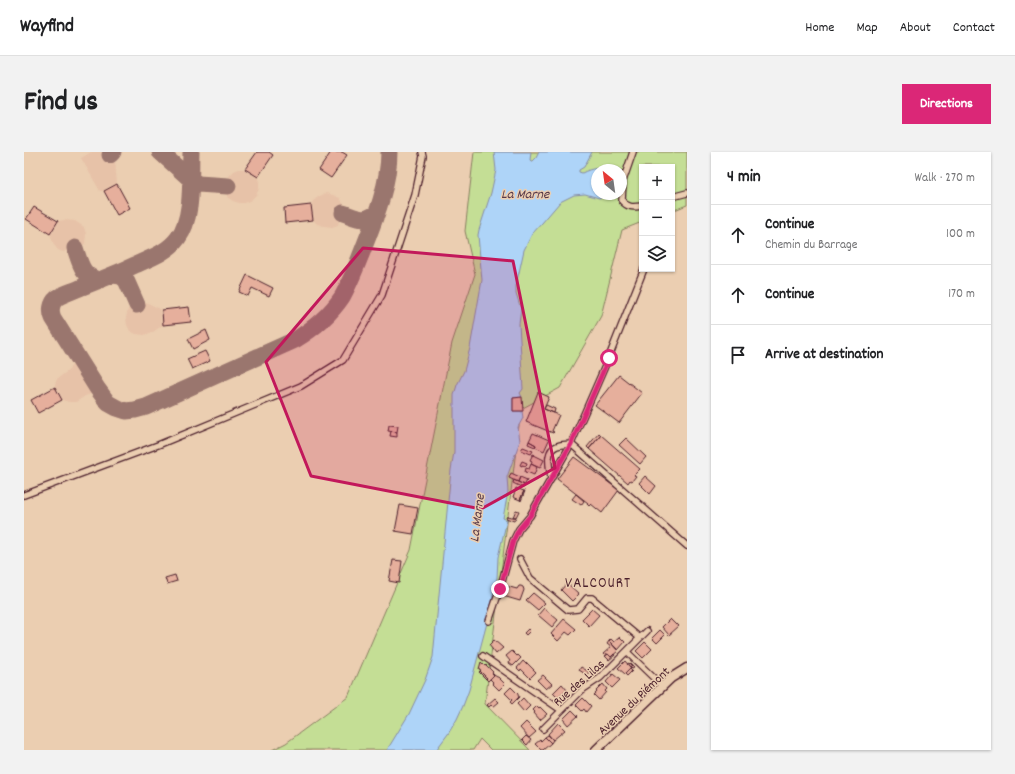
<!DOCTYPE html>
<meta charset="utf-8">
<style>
:root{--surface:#fff;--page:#f2f2f2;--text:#202124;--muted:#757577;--line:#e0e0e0;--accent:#db2777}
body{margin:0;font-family:Dekko,sans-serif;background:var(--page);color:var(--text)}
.controls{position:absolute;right:12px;top:12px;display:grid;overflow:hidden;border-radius:0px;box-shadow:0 1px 3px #0004}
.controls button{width:36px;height:36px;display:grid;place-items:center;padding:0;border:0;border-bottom:1px solid var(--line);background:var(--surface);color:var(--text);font:20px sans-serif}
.compass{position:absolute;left:567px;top:12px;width:36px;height:36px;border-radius:50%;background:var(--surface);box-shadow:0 1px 3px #0004;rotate:331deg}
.stop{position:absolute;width:12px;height:12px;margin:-9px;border:3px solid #db2777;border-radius:50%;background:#fff}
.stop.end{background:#db2777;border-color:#fff;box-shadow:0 1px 4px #0008}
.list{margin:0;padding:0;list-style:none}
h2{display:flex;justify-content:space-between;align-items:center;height:52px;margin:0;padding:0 16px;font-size:17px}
h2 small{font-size:13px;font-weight:400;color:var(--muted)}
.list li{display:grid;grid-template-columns:26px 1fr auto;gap:12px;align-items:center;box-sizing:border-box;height:60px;padding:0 16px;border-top:1px solid var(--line)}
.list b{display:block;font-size:15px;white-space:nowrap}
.list p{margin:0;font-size:13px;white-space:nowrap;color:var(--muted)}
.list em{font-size:13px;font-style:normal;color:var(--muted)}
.icon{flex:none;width:22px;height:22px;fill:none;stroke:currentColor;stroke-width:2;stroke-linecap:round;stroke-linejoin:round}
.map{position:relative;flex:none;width:663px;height:598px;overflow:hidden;border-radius:0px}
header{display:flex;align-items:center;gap:24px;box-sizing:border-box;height:56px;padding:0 20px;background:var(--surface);border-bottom:1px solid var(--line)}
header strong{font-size:19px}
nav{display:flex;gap:22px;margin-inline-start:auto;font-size:14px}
.intro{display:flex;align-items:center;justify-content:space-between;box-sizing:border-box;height:96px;padding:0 24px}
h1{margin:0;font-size:28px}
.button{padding:10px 18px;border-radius:0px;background:var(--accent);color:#fff;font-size:14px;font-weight:700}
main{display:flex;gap:24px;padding:0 24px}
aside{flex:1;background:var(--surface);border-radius:0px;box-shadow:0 1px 3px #0004}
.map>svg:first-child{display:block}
.built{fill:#e7c2a8}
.green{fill:#c4de95;stroke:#877e60;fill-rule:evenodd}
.water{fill:#aed4f8;stroke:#868ca6}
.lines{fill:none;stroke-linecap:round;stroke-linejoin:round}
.taxiway{stroke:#9a766e;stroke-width:17}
.building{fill:#e6af9c;stroke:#4a1f2b}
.minor-casing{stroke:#4a1f2b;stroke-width:8}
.secondary-casing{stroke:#4a1f2b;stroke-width:11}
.minor{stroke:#ebceb1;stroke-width:5.5}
.secondary{stroke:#ebceb1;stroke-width:8}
.route{stroke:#db2777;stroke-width:5}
.marked{fill:#c2185b;fill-opacity:0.2;stroke:#c2185b;stroke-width:3;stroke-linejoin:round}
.labels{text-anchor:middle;stroke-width:3;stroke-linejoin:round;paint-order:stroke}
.street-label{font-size:13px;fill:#4a1f2b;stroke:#ebceb1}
.water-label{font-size:14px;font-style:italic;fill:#593a4a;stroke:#ebceb1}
.quarter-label{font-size:15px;letter-spacing:1px;fill:#4a1f2b;stroke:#ebceb1}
</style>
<header>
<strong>Wayfind</strong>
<nav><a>Home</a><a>Map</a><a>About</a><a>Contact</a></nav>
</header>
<div class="intro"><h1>Find us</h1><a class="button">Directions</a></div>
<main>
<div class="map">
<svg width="663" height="598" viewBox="0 0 663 598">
<rect width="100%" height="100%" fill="#ebceb1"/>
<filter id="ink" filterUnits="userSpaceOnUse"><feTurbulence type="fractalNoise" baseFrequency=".025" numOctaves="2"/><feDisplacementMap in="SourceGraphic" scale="8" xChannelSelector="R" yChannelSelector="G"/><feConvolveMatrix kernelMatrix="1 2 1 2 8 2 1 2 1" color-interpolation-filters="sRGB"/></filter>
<g filter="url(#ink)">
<path class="built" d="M67 0H83L91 8 93 32 80 39H76L57 6Z
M215 17H221L234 25 235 30V37L232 43 227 48 221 51H215L209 49 203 45 205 24 210 19Z
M302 41 309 43 316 46 320 53 314 73 308 75 300 74 293 72 289 68 287 53 289 49 294 45Z
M40 68 51 69 60 75 62 82 61 92 51 96 39 100 34 98 30 93 26 82 34 69Z
M122 150 138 158 139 173 129 180 120 183 112 182 106 179 103 173 102 166 104 157Z
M50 209 72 243 67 242 61 244 52 250H45L38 248 31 235V232L33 227 45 218Z"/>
<path class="green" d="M450 0H663V53L648 59V15H618V70L598 78 577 164 536 236 497 257 461 552 506 598H467L456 587 449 598H248L262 591 324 545 387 398 428 191 451 122 441 79ZM573 18H597V42H573Z"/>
<path class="water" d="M470 0H507L506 8 507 9H509L512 6 515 0H568L560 15 555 18V20L558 21C568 16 575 15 586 18H573V42H583L582 44 575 46 561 42 550 43 536 50 518 71 508 82 500 98 492 134V141L497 157 495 172 499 237 496 241 498 245 489 246V259H498L499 266 494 275 496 289 483 325 484 340 479 366 483 368 474 405 473 426 464 467 445 538 439 554 433 567 424 582 412 598H363L385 562 401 528 409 505 425 339 427 318 430 300V243L433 233 440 219 446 196 458 128 454 83 455 78 467 41 472 18Z"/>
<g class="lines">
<path class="taxiway" d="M136 0 166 27 174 32 204 34
M167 0C166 25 170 65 154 86 144 100 127 106 111 113 94 121 76 128 58 135 50 139 40 141 33 146 27 151 26 159 29 166L73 236 84 251 93 256 102 259 111 258 122 255 271 188C289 177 306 163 318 145 326 131 332 115 338 100 350 69 365 34 365 0
M86 3 89 0
M319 61C334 66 339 71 353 61
M51 96C56 110 58 125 75 128
M89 123 97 124 102 128 113 153"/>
</g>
<path class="building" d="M233 0H245L249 3 234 25 221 17Z
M307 0H318L323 3 307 26 295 18Z
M93 32 106 56 93 63 80 39Z
M287 53 289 68 261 71 260 56Z
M10 55 34 69 26 82 2 67Z
M223 123 249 136 245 144 228 136 224 144 215 140Z
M165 155 167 170 139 173 138 158Z
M182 178 186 188 169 197 164 187Z
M181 199 186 209 168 217 163 207Z
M595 223 618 241 595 271 571 253Z
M31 235 38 248 14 261 7 248Z
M514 240 525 245 520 257 535 263 528 279 530 280 529 281 502 270Z
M498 245 499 259H489V246Z
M522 253 531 257 530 261 520 257Z
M365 273 374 274 373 280 364 279Z
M367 279 373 280V285L366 284Z
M509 281 525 288 520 299 511 295 512 293 505 289Z
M575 281 577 283 565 297 563 295Z
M577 283 616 317 610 323 612 324 608 329 606 328 604 331 565 297Z
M602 286 622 305 616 312 595 293Z
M505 289 512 293 511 295 504 292Z
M499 295 509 299 507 302 497 298Z
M509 302 511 303H510L520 308 516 316 507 312 508 309 506 308Z
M550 305 595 338 578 361 567 352 565 354 563 352 564 351 533 327Z
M498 309 503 311 502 314 498 313V314L496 313Z
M507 312 513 315 510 323 503 320V321L501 320 502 316 505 317Z
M487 321 496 325 494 330 485 326Z
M621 324 632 334 626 342 615 331Z
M496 325 503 328 501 333 494 330Z
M490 328 500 333 499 336 489 331Z
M492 336 500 339 496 348 489 345Z
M500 339H501L497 349 496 348Z
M552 342 560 349 557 353 548 347Z
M376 353 394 356 389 382 371 379Z
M492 358 495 359 492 365H489Z
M483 364 487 365H492L490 369 482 366Z
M369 408 378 409 375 431 365 429Z
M151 423 153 429 143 432 141 426Z
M543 431 555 442 548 449 537 438Z
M482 434 493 437 495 434H497L499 435 500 438 496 449 479 444Z
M509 441 521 451 514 458 502 448Z
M520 456 534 468 528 475 514 463Z
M568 457 575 463 565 474 558 467Z
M540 467 552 477 546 483 542 480 534 489 527 482Z
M646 467 652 473 653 472 655 474 645 483 638 475Z
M504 477 506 479 502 483 500 481Z
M636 478 641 483 633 491 628 486Z
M596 485 601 490 594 498 585 489 587 487 590 490Z
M470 488 479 496 472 502 465 493Z
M585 489 594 499 587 505 584 502 581 504 579 502 587 495 583 492Z
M621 490 628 497 619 506 612 499Z
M488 499 493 504 494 503 497 506 489 514 485 511 486 509 482 504Z
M584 502 587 505 590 502 591 503 585 508 581 504Z
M499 509 502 512 503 511 512 520 506 526 497 517 496 519 493 516Z
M601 509 607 516 601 522 594 516Z
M457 510 461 514 462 513 469 520 468 521 470 523 464 529 462 527 463 526 456 519 457 518 455 517Z
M605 511 610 516 608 517 603 512Z
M557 515 565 520 563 523 555 518Z
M606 517 608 519 603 524 601 522Z
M456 519 463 526 462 527 455 520Z
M589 522 596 528 588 536 582 530Z
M470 523 473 525H474L481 532 475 538 468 531 469 530 466 527Z
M519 523 528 532 522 537 513 528Z
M538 532 543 538 534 546 529 541Z
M579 532 583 537 581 539 582 540 575 548 570 543 573 540 572 539Z
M487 535 494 542V543L495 545 488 552 486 550 488 548 481 541Z
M471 546 475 550 469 555 467 553 465 555 463 553Z
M499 546 506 554 500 560 493 552Z
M559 546 567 554 562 560 560 557 558 559 552 553Z
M513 554 515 556 516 555 523 562 516 568 510 561 511 560 509 558Z
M548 558 554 564 544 573 539 567Z
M502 570 512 580 505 586 496 576Z
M534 571 541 578 529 588 524 582Z
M524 583 529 588 527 591 521 585Z
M502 584 507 588 503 593 498 588Z
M521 585 527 591 519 598H517L511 592 516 588 517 589Z"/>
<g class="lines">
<defs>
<path id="minor" d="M609 0 599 29 598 49C604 56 609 55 618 54
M648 45 663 41
M527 327C526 316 520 299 533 294 538 292 542 293 547 292L663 394
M0 343 134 293 277 234 319 208 358 143 391 43 399 4 398 0
M496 407 506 426 544 458 554 457 563 446H568L616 486
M465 469 476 437 489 389 495 377 506 364 512 353 547 292 585 205 620 117
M603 500 638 534
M459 504 537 558
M519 577 558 538 576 526 623 479"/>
<path id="secondary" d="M572 598 647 526 663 516"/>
</defs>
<use href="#minor" class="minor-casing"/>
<use href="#secondary" class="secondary-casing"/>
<use href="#minor" class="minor"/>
<use href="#secondary" class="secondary"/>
</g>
</g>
<g class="lines" filter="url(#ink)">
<path class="route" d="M476 437 489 389 495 377 506 364 512 353 547 292 585 206"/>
</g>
<path class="marked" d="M339 96 489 109 531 316 457 357 287 324 242 210Z"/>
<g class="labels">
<g class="street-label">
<text transform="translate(554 530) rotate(-41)" y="5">Rue des Lilas</text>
<text transform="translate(609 548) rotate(-43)" y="5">Avenue du Piémont</text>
</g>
<g class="water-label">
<text x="501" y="46">La Marne</text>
<text transform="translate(452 366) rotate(-83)" y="5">La Marne</text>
</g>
<g class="quarter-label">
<text x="574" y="435">VALCOURT</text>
</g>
</g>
</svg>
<div class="controls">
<button>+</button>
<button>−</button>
<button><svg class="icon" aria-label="layers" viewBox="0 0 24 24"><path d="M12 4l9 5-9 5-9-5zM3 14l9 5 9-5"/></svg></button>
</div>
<svg class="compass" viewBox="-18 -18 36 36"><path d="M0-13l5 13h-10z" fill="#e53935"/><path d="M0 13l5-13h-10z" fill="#757577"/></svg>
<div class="stop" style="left:585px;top:206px"></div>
<div class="stop end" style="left:476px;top:437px"></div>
</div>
<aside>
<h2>4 min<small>Walk · 270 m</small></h2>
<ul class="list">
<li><svg class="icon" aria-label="ahead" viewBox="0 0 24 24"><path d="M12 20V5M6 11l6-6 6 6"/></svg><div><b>Continue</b><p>Chemin du Barrage</p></div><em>100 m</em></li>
<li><svg class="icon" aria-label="ahead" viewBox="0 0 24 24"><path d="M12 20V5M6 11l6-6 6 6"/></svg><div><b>Continue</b></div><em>170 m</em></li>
<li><svg class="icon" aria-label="arrive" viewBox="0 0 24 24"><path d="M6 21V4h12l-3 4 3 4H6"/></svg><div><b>Arrive at destination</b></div></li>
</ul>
</aside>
</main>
